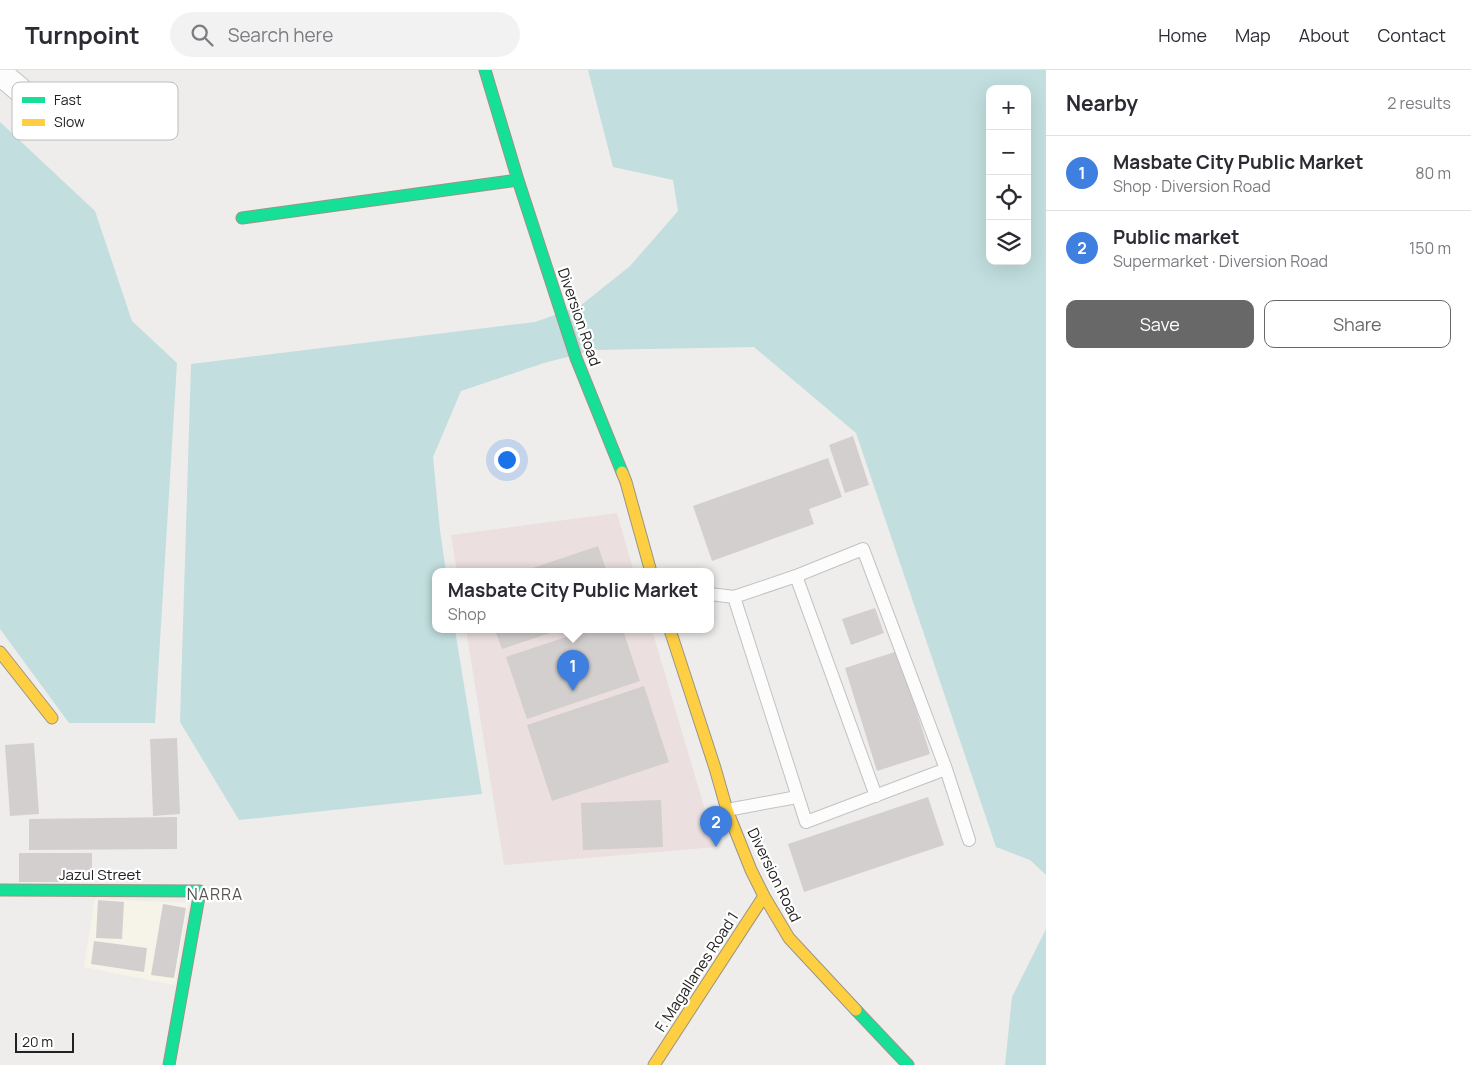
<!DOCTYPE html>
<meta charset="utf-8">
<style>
:root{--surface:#fff;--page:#f2f2f3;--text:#2b2b33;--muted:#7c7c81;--line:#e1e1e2;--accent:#696868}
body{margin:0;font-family:Manrope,sans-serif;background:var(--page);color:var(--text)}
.controls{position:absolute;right:15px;top:15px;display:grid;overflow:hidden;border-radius:10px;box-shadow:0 5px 20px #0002}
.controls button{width:45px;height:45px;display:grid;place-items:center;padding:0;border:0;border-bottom:1px solid var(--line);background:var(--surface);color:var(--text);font:25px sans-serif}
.scale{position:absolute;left:15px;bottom:12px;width:59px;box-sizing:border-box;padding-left:5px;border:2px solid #212121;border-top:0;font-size:14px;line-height:18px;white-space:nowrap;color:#212121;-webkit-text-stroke:4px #fff;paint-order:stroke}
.you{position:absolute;left:506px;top:389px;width:18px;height:18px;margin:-12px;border:4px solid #fff;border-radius:50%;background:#1a73e8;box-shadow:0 0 0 8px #1a73e833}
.badge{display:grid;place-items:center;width:32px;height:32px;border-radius:50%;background:var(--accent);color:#fff;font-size:16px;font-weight:700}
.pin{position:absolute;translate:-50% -41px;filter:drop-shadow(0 1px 2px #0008)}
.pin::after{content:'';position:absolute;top:26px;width:18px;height:15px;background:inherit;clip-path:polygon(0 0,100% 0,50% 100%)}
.popup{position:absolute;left:432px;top:498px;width:282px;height:65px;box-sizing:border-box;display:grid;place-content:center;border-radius:10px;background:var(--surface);filter:drop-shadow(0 1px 4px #0005);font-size:16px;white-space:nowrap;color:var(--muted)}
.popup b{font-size:19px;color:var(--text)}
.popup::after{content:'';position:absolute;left:50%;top:100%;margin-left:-10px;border:10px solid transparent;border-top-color:var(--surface)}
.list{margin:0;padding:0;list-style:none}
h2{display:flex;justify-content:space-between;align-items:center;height:65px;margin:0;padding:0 20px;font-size:21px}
h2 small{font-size:16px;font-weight:400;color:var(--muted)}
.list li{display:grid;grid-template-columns:32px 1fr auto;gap:15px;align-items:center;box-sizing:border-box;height:75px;padding:0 20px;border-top:1px solid var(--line)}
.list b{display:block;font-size:19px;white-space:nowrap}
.list p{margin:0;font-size:16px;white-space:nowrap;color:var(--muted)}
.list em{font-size:16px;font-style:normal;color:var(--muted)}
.actions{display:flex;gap:10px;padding:15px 20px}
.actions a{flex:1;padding:11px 0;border:1px solid var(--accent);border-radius:10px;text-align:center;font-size:18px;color:var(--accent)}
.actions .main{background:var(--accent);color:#fff}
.icon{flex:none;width:28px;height:28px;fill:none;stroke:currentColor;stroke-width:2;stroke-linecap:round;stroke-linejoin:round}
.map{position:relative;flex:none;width:1046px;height:995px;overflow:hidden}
header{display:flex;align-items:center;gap:30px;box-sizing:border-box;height:70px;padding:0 25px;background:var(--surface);border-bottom:1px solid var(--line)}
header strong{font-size:24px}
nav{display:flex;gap:28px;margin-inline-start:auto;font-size:18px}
.search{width:350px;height:45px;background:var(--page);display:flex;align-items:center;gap:12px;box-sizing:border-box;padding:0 18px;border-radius:28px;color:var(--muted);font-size:19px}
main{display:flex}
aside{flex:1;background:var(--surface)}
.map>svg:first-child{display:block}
.commercial{fill:#ebdfdf}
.education{fill:#f6f4e9}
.water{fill:#c2dede;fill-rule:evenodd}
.building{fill:#d2cfce}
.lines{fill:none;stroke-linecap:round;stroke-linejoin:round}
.lane-casing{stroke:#c2c2c1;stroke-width:14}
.street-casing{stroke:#c2c2c1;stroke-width:26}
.fast-casing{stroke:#989684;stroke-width:13}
.slow-casing{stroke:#989684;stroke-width:13}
.lane{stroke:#fdfcfc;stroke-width:12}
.street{stroke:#fdfcfc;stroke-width:24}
.fast{stroke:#16e098;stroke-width:11}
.slow{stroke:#ffcf43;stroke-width:11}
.labels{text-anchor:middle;stroke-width:4.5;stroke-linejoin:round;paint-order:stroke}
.street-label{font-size:15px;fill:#212121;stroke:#fff}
.neighbourhood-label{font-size:16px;letter-spacing:1px;fill:#545454;stroke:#fff}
.key{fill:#fff;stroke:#bcbcbc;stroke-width:1}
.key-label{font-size:14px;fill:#212121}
</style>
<header>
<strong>Turnpoint</strong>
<div class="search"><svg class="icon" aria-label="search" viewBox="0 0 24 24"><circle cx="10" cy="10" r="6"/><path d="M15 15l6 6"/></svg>Search here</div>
<nav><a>Home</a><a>Map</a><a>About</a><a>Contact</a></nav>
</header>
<main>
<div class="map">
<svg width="1046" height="995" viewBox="0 0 1046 995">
<rect width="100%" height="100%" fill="#efedeb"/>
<path class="commercial" d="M617 443 634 502H457L451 465Z
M466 560H652L716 777 504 795Z"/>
<path class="education" d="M95 829 188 833 175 915 84 897Z"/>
<path class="water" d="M588 0H1046V805L1030 790 996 777 856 363 754 277 594 280 544 293 461 321 433 387 440 460 446 502H436V560H455L482 724 239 750 180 652 191 294 535 252 580 236 630 196 678 141 673 110 613 97ZM990 19H1027V191H990Z
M0 52 95 141 132 251 177 293 155 653H69L0 559Z
M1046 859V995H1005L1012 927Z"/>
<path class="building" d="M853 366 869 415 845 423 829 375Z
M828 388 842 427 809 439 814 454 712 491 693 436Z
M598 476 607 502H521Z
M875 538 884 563 851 575 842 549Z
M495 560H559L502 579Z
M587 560H623L640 611 527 649 506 587Z
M898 581 930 684 877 701 845 598Z
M644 616 669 692 552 731 527 655Z
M177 668 180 744 153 746 150 669Z
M34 673 39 744 10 746 5 675Z
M928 727 944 775 804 822 788 774Z
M661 730 663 777 583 780 581 733Z
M177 747V779L29 780V749Z
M19 783H92V812H19Z
M98 830 124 832 122 869 96 868Z
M163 834 186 838 174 908 151 905Z
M94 871 147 878 144 902 91 894Z"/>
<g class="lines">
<defs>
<path id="lane" d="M796 506 876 726
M710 524 734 527 796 506 863 479 946 699 969 770
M734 527 806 752 946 699
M727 740 797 727"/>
<path id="street" d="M0 3 19 19"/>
<path id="fast" d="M485 0 518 110 576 288 622 402
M242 148 518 110
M0 820 200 821 169 995
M856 940 908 995"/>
<path id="slow" d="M622 402 626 412 651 502
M670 560 715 698 727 740 751 800 764 826 789 868 856 940
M0 582 52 648
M654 995 764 826"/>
</defs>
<use href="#lane" class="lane-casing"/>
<use href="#street" class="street-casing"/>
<use href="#fast" class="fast-casing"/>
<use href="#slow" class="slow-casing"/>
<use href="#lane" class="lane"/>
<use href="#street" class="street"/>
<use href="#fast" class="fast"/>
<use href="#slow" class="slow"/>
</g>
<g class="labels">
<g class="street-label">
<text transform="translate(579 247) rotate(71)" y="5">Diversion Road</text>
<text x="100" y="810">Jazul Street</text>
<text transform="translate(774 805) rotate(64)" y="5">Diversion Road</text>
<text transform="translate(697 902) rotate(-57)" y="5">F. Magallanes Road 1</text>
</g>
<g class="neighbourhood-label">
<text x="215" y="830">NARRA</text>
</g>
</g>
<rect x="12" y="12" width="166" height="58" rx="8" class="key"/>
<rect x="22" y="27" width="23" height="6" fill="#16e098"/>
<rect x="22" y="49" width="23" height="7" fill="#ffcf43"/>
<g class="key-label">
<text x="54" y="35">Fast</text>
<text x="54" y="57">Slow</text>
</g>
</svg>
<div class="controls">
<button>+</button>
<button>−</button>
<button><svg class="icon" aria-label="locate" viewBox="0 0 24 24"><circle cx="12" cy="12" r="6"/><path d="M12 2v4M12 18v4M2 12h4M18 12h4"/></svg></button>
<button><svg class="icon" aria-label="layers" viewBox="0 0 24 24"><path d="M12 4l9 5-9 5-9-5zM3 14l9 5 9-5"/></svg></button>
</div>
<div class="scale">20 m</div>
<div class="you"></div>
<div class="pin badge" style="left:573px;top:621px;background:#3f7fe0">1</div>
<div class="popup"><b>Masbate City Public Market</b>Shop</div>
<div class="pin badge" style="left:716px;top:777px;background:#3f7fe0">2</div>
</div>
<aside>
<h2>Nearby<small>2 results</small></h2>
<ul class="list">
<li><span class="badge" style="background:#3f7fe0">1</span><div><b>Masbate City Public Market</b><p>Shop · Diversion Road</p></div><em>80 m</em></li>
<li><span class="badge" style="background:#3f7fe0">2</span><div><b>Public market</b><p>Supermarket · Diversion Road</p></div><em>150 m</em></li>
</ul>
<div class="actions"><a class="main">Save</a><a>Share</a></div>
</aside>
</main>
